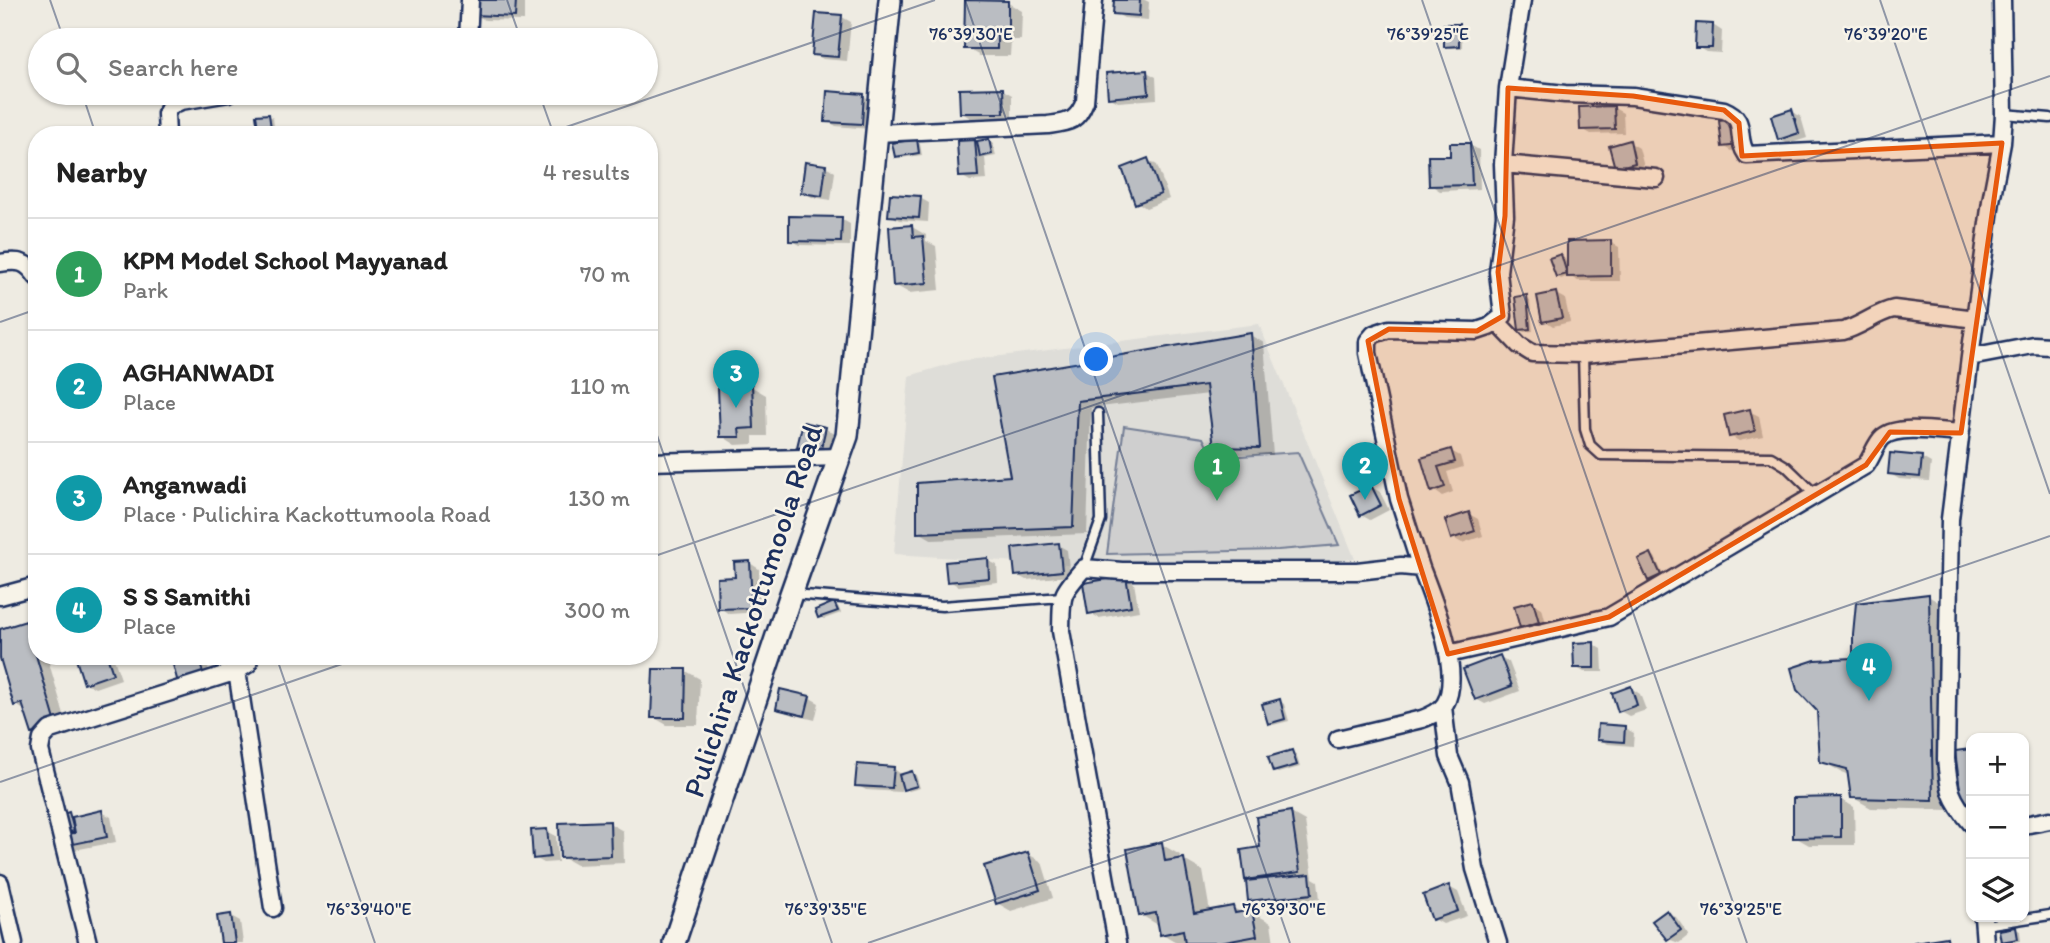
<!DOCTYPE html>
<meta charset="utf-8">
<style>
:root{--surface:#fff;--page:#f6f6f6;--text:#222;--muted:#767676;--line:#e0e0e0;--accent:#1f6fb2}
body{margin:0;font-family:Itim,sans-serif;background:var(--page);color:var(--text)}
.controls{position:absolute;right:21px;bottom:21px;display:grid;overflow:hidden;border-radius:14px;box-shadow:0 2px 5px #0004}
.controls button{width:63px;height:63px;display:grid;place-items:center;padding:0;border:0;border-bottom:2px solid var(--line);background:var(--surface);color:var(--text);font:35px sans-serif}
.you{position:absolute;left:1097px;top:360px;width:24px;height:24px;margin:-18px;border:5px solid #fff;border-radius:50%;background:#1a73e8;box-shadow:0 0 0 10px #1a73e833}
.badge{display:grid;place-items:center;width:46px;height:46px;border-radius:50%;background:var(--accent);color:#fff;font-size:23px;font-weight:700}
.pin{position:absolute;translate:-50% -58px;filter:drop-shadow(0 2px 4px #0008)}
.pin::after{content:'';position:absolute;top:37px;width:24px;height:21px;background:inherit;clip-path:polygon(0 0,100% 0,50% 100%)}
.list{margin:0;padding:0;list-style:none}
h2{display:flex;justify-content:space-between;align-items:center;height:91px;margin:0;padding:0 28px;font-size:30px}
h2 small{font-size:23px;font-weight:400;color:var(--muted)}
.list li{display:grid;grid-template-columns:46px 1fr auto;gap:21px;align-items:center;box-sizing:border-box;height:112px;padding:0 28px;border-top:2px solid var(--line)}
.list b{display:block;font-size:26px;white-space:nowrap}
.list p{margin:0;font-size:23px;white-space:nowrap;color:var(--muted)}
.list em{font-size:23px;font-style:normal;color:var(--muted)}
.icon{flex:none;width:38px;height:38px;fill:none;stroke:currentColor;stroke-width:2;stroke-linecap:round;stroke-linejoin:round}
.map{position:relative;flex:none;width:2050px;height:943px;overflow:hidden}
.search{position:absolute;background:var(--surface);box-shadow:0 2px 5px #0004;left:28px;top:28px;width:630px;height:77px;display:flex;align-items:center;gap:18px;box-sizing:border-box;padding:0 24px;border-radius:38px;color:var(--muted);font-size:26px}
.panel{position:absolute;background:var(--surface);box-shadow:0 2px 5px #0004;left:28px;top:126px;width:630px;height:539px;border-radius:28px}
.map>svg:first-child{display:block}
.built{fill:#deddd8}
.green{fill:#cfcfcf;stroke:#757f96;stroke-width:2}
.shadow{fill:#0003}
.building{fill:#babdc2;stroke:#1b2f5e;stroke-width:2}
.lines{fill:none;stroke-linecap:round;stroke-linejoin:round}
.lane-casing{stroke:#1b2f5e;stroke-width:13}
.street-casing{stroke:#1b2f5e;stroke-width:21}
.secondary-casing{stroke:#1b2f5e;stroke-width:26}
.lane{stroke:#f7f3e8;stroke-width:8}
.street{stroke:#f7f3e8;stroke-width:16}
.secondary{stroke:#f7f3e8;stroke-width:21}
.marked{fill:#e8590c;fill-opacity:0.2;stroke:#e8590c;stroke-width:5;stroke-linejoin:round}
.ticks{fill:none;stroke:#1b2f5e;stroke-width:2;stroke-opacity:0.45}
.labels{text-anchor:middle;stroke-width:5;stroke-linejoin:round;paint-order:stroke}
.street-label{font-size:30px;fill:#1b2f5e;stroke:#f7f3e8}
.ticks-label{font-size:18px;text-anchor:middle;fill:#1b2f5e;stroke:#f7f3e8;stroke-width:5;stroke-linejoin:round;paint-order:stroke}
</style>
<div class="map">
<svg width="2050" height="943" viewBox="0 0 2050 943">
<rect width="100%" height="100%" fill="#eeebe2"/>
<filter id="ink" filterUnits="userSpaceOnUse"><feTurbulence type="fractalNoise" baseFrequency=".0143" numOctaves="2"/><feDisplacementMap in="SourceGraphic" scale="14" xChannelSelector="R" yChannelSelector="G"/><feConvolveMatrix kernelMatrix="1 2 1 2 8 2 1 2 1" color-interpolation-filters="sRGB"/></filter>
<g filter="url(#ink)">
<path class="built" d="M1259 324 1355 559 1310 563 1065 565 894 554 909 376 960 361Z"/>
<path class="green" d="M1124 426 1203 438 1213 458 1298 452 1339 545 1278 550 1107 554Z"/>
<path class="shadow" d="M477 0H524V21L485 20 476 15Z
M1116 0H1145L1149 2 1148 20 1124 18 1115 13Z
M1008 3 1022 11 1021 40H1011L1010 56H980L966 48Z
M842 17 851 22 847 61 823 59 814 54Z
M1713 25 1722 31 1721 53 1706 52 1697 47Z
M1458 26 1462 28V48H1450L1446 46Z
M1147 72 1156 77 1157 99 1118 102 1109 97Z
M1003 90 1012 95V117L970 118 961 112Z
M863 96 873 101 870 129 836 126 827 121Z
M1614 108 1623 113 1624 133 1591 134 1582 129Z
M1792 111 1801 117 1807 138 1788 144 1779 139Z
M269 116 273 118 275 135H260Z
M1736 121 1748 149 1732 151 1723 146Z
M989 140 993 143 996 156 985 158 987 180 970 181 961 176 975 141 978 143Z
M916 141 920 144 922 155 900 158 896 156Z
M1629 142 1639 148 1644 167 1626 172 1616 167Z
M1470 145 1479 150 1480 189 1440 191 1431 185 1452 158Z
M1148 160 1157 165 1169 199 1146 208 1137 202Z
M826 166 835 172 831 200 812 197 803 192Z
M920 198 929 203 928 222 899 220 890 215Z
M841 219 850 224V246L800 245 791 240Z
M912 227 926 235V241L936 246 940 290 909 293 895 285Z
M1610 242 1619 247 1620 281H1578L1569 276 1561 279 1557 276 1561 256 1565 259 1568 270Z
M1556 294 1565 299 1570 322 1553 326 1544 320Z
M1526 297 1530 300 1533 331 1524 332 1520 329Z
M1250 335 1264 343 1273 455 1230 454 1216 446 1209 394 1091 408 1087 534 933 540 919 532 1012 477 994 378Z
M752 387 766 395 767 436H753V444L736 445 722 436Z
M1749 411 1759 416 1763 436 1739 441 1730 436Z
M805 424 826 429 835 434 830 456 808 452 799 446Z
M1451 451 1460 456 1463 467 1447 472 1453 492 1442 496 1433 490 1423 460Z
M1922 458 1931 463 1929 481 1899 479 1889 473Z
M1371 487 1380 492 1389 510 1370 520 1361 515Z
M1469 514 1478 519 1483 536 1462 543 1453 538Z
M1058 545 1067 550 1070 576 1026 580 1017 575Z
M1651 555 1655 557 1664 577 1654 582 1650 580Z
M987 560 997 565 998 582 958 586 948 580Z
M750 563 759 569 760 612 729 614 720 608 737 579Z
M1125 577 1134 583 1139 611 1099 618 1090 613Z
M1928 596 1947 607 1951 810 1871 808 1852 797 1849 775 1841 772 1822 761 1818 711 1855 660Z
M1533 603 1542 608 1547 627 1531 632 1522 627Z
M834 604 838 606 841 613 824 619 820 617Z
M25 623 37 630V656H47L70 735 47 741 33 733 26 711 16 705 0 652V631Z
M1593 644 1602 649 1603 672H1584L1575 667Z
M77 656H113L121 679 95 688 86 683Z
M1500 657 1509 662 1520 691 1485 704 1476 699Z
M198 659 207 664 214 687 191 694 182 689Z
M686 671 700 679 698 725H667L653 717Z
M1631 688 1640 694 1646 710 1629 716 1620 711Z
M782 691 810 698 819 703 815 720 787 713 778 708Z
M1280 701 1284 704 1289 721 1273 725 1269 723Z
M1625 728 1634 733 1633 746 1608 744 1598 739Z
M1971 751V809L1963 804 1957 752Z
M1292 752 1296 754 1300 767 1278 773 1274 771Z
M893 768 902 775 912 773 916 775 920 788 909 791 905 788 902 780 901 792 866 790 857 785Z
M1840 799 1854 807 1855 845H1809L1795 837Z
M102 812 111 817 116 842 74 850 65 845 69 814 73 818Z
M1291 813 1305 821 1313 878 1318 881 1320 899 1259 905 1250 900 1252 882 1247 879 1262 849Z
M609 823 623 831 624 863 576 865 562 857Z
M547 831 556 836 558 862 544 863 535 858Z
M1161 844 1180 855 1181 860H1184L1203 871 1210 912 1233 908 1243 913 1252 912 1271 923 1274 943H1178L1161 933 1160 926 1141 915Z
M1028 854 1042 862 1053 898 1011 911 997 903Z
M1449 887 1458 892 1467 916 1443 924 1434 919Z
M1667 912 1676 917 1689 935 1679 943 1668 939Z
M231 916 240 921 243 943H223Z
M2016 929 2020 931 2021 941 2007 943 2003 941Z"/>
<path class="building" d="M475 0H516L515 17 475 15Z
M965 0 1008 1V33H997V49H964Z
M1114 0H1140L1139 16 1113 14Z
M816 13 842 15 838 57 812 55Z
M1696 23 1713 24 1712 48H1695Z
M1444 24H1459V46L1444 47Z
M1147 70 1149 94 1108 98 1106 73Z
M1003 88 1004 113H960L959 89Z
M827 91 864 94 862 124 825 122Z
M1614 106 1615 129 1580 130 1579 107Z
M1792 109 1799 133 1778 140 1771 116Z
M269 114 272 135H259L256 115Z
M1737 119 1739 145 1722 147 1719 121Z
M917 139 919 153 895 157 892 143Z
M989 139 992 154 980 157 977 141Z
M975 140 978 176 959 177 957 141Z
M1630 140 1635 163 1615 168 1609 146Z
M1450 143H1470L1472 185 1429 186 1428 156H1450Z
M1148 158 1161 194 1135 204 1122 168Z
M805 162 826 165 822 196 801 193Z
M890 194 921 196 919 218 888 216Z
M789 216 842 217 841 242 789 241Z
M912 225 913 237 923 236 927 283 893 286 889 227Z
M1611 240V276L1567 277V241Z
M1561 254 1567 274 1556 277 1549 258Z
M1556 292 1562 318 1542 322 1537 296Z
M1527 295 1530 329 1519 330 1515 297Z
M1251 333 1260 448 1214 447 1206 385 1078 401 1073 527 917 533V483L1010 476 992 377Z
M752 385 754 428 739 429 740 437H720L718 387Z
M1750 409 1755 431 1729 437 1724 415Z
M803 422 826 427 820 453 797 447Z
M1451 449 1455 462 1438 467 1445 487 1431 492 1421 458Z
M1890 453 1922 456 1920 477 1888 474Z
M1371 485 1381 505 1360 516 1350 495Z
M1469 512 1475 531 1451 539 1445 520Z
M1059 543 1062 571 1015 576 1012 548Z
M1651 553 1661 575 1648 581 1638 559Z
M988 558 989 578 947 582 945 562Z
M750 561 752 608 718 609 717 578 735 577 734 562Z
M1126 576 1131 606 1088 614 1083 583Z
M1929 594 1933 800 1851 798 1847 769 1820 762 1817 711 1797 690 1791 668 1815 660 1853 658V634L1856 603Z
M1533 601 1539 622 1520 628 1514 606Z
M834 602 838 611 818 618 815 610Z
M26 621 57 727 32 734 22 703 14 706 0 658V629Z
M1594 642V668H1574L1573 643Z
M1500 655 1512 686 1475 700 1463 669Z
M75 656H107L113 674 84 684Z
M198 657 206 682 180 690 173 665Z
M653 669H686L685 718H651Z
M1631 686 1637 705 1618 712 1612 693Z
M780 689 810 696 805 716 776 709Z
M1280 699 1285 719 1268 724 1262 704Z
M1598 724 1625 726 1624 742 1597 740Z
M1971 749V804L1962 805 1955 751Z
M1292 750 1297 765 1273 772 1268 757Z
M857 764 894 767 892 788 855 786Z
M912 771 917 786 903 790 899 775Z
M1841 797V837L1793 838V798Z
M102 810 107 837 63 846 61 835 75 833 72 817Z
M1291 811 1300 872 1245 880 1241 850 1260 847 1256 817Z
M69 812 74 831 61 834 56 816Z
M610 821 611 856 560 858 559 823Z
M547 829 550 857 533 859 531 830Z
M1162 842 1165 861 1184 858 1194 913 1233 906 1235 913 1252 910 1257 936 1220 943H1185L1183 930 1160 935 1156 913 1139 916 1127 849Z
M1028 852 1040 890 996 904 984 866Z
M1310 874 1312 894 1248 901 1246 881Z
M1449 885 1458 911 1432 920 1423 895Z
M1667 910 1681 930 1667 940 1652 921Z
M231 914 235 943H221L217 916Z
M2016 927 2018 939 2001 942 1999 930Z
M1947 937 1948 943H1914V942Z"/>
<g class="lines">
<defs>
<path id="lane" d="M2004 114 2050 118
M1583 354 1585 429 1590 445 1601 455 1771 457 1786 466 1816 495
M1084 568 1101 520 1098 413
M792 594 942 606 1062 597
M1985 925 2050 915"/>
<path id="street" d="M468 40 470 0
M1508 88 1565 94 1633 96 1724 110C1749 120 1734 137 1747 155L2002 143
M877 133 1048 125C1069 122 1077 122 1085 101L1094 0
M167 135 166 114 170 106 181 101 229 93
M1503 164 1656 178
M0 263C19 260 26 261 37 277
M1497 322 1519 345 1532 353 1583 354 1843 331C1862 326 1875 313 1894 309L1976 319
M1970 357 1991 201 2002 143 2004 114 2002 0
M649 462 840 457
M0 596 37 586
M1448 654 1609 617 1866 465C1872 457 1876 443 1883 437 1898 424 1942 432 1961 433
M237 671 273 908
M1443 707 1449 756 1460 782 1475 869 1498 943
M1338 739 1422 719C1430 716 1440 712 1445 704 1463 673 1433 599 1421 568
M1971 823C1950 798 1949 791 1946 759L1950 519 1970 357 2033 345 2050 346
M2024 825 2050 820
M0 883 14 943
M1983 917 1985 943
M88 943 40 750 42 739 50 730 237 671 248 664 250 656
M1117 943 1061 631C1062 595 1059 596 1084 568L1122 571H1357L1401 566 1421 568 1399 499 1368 353V341L1374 334 1389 329 1477 331 1489 327 1503 316 1498 272 1505 216 1503 164 1508 88 1522 0"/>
<path id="secondary" d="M674 943 791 594 847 436 890 0"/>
</defs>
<use href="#lane" class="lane-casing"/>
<use href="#street" class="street-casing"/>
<use href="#secondary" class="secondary-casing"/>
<use href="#lane" class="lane"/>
<use href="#street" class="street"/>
<use href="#secondary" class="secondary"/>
</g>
</g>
<path class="marked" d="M1508 88 1633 96 1724 110 1739 123 1742 156 2002 143 1961 433 1890 432 1866 465 1609 617 1448 654 1399 499 1368 341 1389 329 1477 331 1503 316 1498 272 1505 216Z"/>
<path class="ticks" d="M50 0 64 40M507 0 521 40M965 0 1290 943M1422 0 1747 943M1880 0 2050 494M82 93 96 135M539 93 554 135M543 135 935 0M0 322 37 309M649 412 832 943M649 558 2050 76M276 656 375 943M0 782 365 656M868 943 2050 536"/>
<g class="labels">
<g class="street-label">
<text transform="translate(753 611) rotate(-72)" y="10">Pulichira Kackottumoola Road</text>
</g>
</g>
<g class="ticks-label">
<text x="1886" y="40">76°39'20"E</text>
<text x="971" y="40">76°39'30"E</text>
<text x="1428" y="40">76°39'25"E</text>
<text x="369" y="915">76°39'40"E</text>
<text x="826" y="915">76°39'35"E</text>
<text x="1284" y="915">76°39'30"E</text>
<text x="1741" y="915">76°39'25"E</text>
</g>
</svg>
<div class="controls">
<button>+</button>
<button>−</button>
<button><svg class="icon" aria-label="layers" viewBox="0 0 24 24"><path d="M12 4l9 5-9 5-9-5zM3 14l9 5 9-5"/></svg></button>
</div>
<div class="you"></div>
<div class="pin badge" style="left:1217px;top:501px;background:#2e9e5b">1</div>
<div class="pin badge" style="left:1365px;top:500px;background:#0f9aa8">2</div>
<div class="pin badge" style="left:736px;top:408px;background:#0f9aa8">3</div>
<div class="pin badge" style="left:1869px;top:701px;background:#0f9aa8">4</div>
<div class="search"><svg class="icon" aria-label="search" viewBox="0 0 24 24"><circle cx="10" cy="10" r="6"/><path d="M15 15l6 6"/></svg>Search here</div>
<section class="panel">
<h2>Nearby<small>4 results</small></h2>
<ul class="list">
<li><span class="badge" style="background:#2e9e5b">1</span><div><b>KPM Model School Mayyanad</b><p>Park</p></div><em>70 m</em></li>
<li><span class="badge" style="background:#0f9aa8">2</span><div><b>AGHANWADI</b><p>Place</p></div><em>110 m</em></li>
<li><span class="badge" style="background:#0f9aa8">3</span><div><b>Anganwadi</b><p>Place · Pulichira Kackottumoola Road</p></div><em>130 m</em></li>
<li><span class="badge" style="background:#0f9aa8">4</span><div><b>S S Samithi</b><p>Place</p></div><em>300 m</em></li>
</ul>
</section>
</div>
